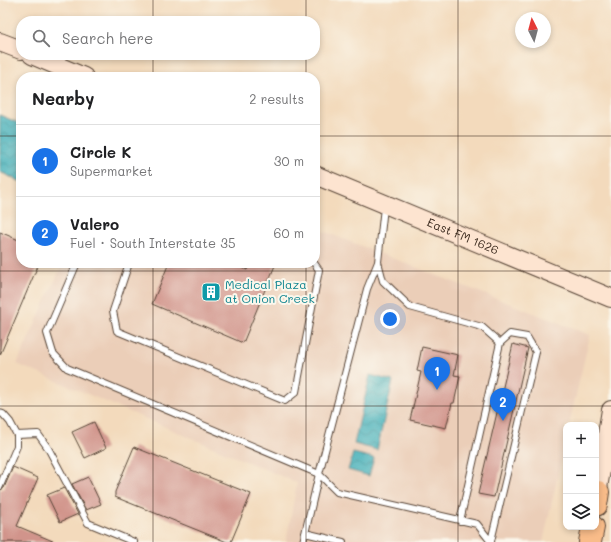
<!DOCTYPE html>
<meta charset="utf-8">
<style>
:root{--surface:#fff;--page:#f2f2f2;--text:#202124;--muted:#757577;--line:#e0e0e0;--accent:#1a73e8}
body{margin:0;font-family:Mali,sans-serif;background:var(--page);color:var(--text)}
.controls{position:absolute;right:12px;bottom:12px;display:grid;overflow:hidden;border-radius:8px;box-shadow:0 2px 6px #0003}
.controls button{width:36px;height:36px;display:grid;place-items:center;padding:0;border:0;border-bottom:1px solid var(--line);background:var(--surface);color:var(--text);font:20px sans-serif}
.compass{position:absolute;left:515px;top:12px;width:36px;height:36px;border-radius:50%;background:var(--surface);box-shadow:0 2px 6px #0003;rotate:354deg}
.you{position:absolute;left:390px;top:319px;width:14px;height:14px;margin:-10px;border:3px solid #fff;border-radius:50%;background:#1a73e8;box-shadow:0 0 0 6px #1a73e833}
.badge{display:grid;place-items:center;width:26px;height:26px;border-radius:50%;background:var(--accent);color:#fff;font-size:13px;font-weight:700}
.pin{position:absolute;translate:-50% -33px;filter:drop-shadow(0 1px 2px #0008)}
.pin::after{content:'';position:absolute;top:21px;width:14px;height:12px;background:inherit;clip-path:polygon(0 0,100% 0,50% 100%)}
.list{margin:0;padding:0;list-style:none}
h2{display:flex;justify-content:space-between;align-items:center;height:52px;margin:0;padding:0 16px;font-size:17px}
h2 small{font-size:13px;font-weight:400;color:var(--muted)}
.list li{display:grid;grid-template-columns:26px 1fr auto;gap:12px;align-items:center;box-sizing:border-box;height:72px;padding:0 16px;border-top:1px solid var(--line)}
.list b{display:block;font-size:15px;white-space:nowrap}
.list p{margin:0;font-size:13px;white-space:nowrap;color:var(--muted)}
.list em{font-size:13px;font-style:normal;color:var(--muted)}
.icon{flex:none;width:22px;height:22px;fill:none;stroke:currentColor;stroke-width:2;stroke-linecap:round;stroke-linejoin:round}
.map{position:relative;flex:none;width:611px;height:542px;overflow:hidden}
.search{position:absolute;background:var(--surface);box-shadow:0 2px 6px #0003;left:16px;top:16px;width:304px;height:44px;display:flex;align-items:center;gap:10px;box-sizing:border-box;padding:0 14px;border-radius:16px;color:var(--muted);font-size:15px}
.panel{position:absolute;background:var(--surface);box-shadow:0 2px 6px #0003;left:16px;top:72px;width:304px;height:196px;border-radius:16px}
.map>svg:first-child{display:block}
.built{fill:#ebceb8}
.water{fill:url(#water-waves);stroke:#3c6c6b}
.building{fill:#d1948b}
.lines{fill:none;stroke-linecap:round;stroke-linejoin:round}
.lane-casing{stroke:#574436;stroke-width:8}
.secondary-casing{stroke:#574436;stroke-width:20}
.highway-casing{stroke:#574436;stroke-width:24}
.lane{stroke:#fff;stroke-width:6}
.secondary{stroke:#fde4d0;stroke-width:18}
.highway{stroke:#f9bc89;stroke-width:22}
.grid{fill:none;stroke:#3b2a1e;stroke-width:1;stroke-opacity:0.55}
.labels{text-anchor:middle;stroke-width:4;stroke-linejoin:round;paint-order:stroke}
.street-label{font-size:12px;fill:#3b2a1e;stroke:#fbf7ec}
.culture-label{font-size:12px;fill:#0d838f;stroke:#fbf7ec;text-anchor:start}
</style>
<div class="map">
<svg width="611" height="542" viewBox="0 0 611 542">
<defs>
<pattern id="water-waves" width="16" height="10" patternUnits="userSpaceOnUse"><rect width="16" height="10" fill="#3dadb8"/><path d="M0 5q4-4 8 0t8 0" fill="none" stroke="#348d95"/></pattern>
</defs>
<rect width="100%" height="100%" fill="#fbf7ec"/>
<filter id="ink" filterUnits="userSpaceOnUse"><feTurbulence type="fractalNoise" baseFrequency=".025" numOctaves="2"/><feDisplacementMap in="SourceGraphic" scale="8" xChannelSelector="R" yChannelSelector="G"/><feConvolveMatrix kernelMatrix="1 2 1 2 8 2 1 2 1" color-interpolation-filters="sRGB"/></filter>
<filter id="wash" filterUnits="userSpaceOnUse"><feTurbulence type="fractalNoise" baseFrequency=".012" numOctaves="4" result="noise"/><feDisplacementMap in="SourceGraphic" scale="16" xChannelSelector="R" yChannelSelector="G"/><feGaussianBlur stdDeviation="0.9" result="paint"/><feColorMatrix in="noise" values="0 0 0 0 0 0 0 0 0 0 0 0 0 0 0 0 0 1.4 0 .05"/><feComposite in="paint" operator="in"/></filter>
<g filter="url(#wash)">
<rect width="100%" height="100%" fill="#f3dabc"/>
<path class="built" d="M315 228 590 335 569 425H566V439L543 542H286L297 483 17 364 63 263H315Z"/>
<path class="water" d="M0 115 21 124V182L0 172Z
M370 375 393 381 377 450 354 444Z
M353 453 374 458 369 476 348 470Z"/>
<g id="blocks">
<path class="building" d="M0 232 21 241V263H39L0 355Z
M169 263H231L247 270 250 263H276L243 343 152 304Z
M513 344 528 348 494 497 478 494Z
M422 347 458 355 454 375 460 376 454 403H452L446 428 410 420 421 372 417 371Z
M94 422 106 448 85 458 72 432Z
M134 447 251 494 231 542H227L115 497V492Z
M13 467 38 478 17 526 55 542H0V490L4 488Z
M88 477 101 504 86 510 72 484Z
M64 488 78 514 60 522 47 495Z"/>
</g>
</g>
<g filter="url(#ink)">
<use href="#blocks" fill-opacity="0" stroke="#574436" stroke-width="1"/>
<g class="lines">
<defs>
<path id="lane" d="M384 207 378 262 367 289 319 474 337 492 477 524 491 542
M378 262 383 281 410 307 482 327 500 343 460 521
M77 263 47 333 53 353 67 368 319 474 303 542
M129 263 113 311 117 331 285 401 296 392 319 270 314 263
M0 413 3 414 10 422 17 435V446L0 486
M17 435 38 434 48 448 88 523 134 542
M305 533 343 542
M491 541 536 352 527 337 510 334 500 343"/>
<g id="secondary">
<path d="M0 42 21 50"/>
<path d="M32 55 84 77"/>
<path id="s1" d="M315 175 611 298"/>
<path d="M596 500 611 410"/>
</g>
<path id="highway" d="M596 505 598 492
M590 542 593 527"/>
</defs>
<use href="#lane" class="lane-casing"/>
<use href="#secondary" class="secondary-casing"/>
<use href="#highway" class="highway-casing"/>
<use href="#lane" class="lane"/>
<use href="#secondary" class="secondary"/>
<use href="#highway" class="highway"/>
</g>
</g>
<path class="grid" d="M153 0V21M306 0V21M458 0V542M153 55V77M306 55V77M0 136H21M315 136H611M153 263V542M306 263V542M0 271H611M0 406H611"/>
<defs>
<symbol id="building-square" viewBox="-11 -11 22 22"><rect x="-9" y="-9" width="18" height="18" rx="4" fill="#0f9aa8" stroke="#fbf7ec"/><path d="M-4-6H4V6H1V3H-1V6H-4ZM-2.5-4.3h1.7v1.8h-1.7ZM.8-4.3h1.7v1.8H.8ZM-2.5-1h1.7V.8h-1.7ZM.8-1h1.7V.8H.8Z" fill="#fff"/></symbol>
</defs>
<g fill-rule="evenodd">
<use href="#building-square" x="200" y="281" width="22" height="22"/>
</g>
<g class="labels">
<g class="street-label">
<text dy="4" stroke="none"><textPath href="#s1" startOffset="160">East FM 1626</textPath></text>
</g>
<g class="culture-label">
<text x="225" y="289">Medical Plaza<tspan x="225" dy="14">at Onion Creek</tspan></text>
</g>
</g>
</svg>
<div class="controls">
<button>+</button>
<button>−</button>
<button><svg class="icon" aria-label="layers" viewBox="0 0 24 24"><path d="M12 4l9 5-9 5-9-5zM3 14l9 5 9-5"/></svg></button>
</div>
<svg class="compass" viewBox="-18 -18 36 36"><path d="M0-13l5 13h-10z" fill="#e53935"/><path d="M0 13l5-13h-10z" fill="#757577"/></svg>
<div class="you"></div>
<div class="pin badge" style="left:437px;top:390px">1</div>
<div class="pin badge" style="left:503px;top:421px">2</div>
<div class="search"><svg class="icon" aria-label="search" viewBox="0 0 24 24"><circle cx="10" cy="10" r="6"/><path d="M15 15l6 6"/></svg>Search here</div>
<section class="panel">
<h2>Nearby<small>2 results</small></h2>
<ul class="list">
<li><span class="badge">1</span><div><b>Circle K</b><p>Supermarket</p></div><em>30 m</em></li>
<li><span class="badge">2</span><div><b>Valero</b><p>Fuel · South Interstate 35</p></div><em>60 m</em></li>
</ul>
</section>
</div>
